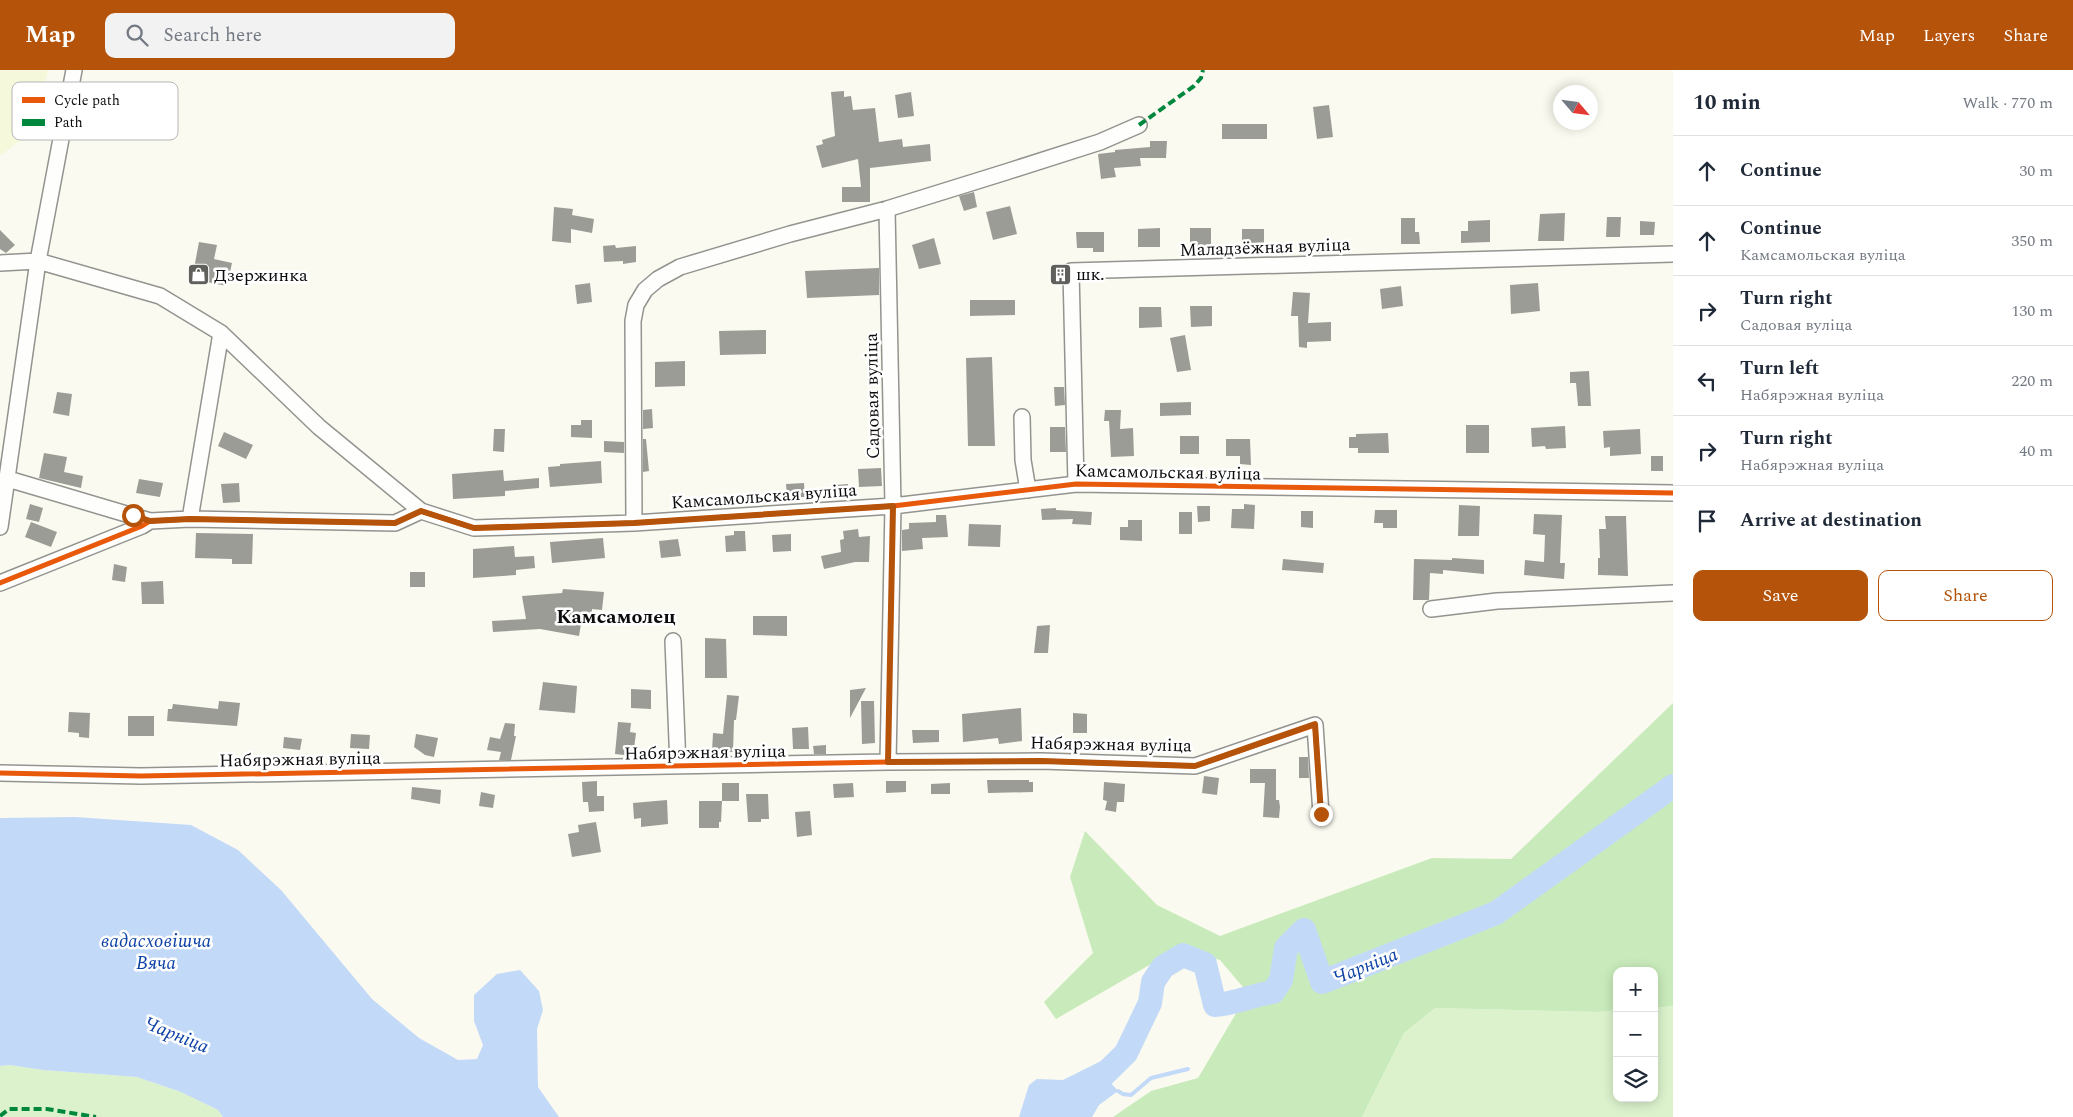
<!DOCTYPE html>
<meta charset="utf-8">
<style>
:root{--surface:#fff;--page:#f2f2f3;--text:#1f2937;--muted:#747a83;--line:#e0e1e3;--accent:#b45309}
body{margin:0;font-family:Spectral,serif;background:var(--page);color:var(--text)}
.controls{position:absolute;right:15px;bottom:15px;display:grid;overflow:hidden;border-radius:10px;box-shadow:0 2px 12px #0003}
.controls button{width:45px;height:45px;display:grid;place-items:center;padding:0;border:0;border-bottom:1px solid var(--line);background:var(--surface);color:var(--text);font:25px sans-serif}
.compass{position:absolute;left:1553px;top:15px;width:45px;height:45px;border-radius:50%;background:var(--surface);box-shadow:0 2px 12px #0003;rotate:118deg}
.stop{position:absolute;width:15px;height:15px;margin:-11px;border:4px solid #b45309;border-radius:50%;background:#fff}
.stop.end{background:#b45309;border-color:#fff;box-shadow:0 1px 5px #0008}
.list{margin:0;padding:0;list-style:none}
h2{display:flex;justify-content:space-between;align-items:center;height:65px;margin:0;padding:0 20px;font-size:21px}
h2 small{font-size:16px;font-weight:400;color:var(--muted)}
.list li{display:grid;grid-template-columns:32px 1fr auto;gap:15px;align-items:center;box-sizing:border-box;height:70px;padding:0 20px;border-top:1px solid var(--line)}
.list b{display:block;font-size:19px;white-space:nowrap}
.list p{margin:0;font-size:16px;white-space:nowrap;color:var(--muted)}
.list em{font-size:16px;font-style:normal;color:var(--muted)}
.actions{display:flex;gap:10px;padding:15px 20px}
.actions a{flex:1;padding:11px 0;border:1px solid var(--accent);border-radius:10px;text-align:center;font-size:18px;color:var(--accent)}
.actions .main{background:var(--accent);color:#fff}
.icon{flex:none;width:28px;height:28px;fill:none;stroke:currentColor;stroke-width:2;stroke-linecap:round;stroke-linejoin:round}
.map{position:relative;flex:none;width:1673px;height:1047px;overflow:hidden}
header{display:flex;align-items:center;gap:30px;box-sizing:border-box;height:70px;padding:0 25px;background:var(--accent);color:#fff}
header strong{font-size:24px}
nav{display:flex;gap:28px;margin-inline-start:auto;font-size:18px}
.search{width:350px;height:45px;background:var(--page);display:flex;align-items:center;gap:12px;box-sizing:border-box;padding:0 18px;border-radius:10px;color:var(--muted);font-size:19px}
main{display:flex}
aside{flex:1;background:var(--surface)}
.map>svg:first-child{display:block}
.farmland{fill:#f5f8db}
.green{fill:#dcf2cd}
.forest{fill:#c9ebbb}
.water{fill:#c3d9f8}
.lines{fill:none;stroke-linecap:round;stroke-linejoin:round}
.stream{stroke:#c3d9f8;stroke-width:4}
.river{stroke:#c3d9f8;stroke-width:24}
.building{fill:#9c9c96}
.minor-casing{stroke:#93938f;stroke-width:18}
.minor{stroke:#fefefd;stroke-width:15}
.quiet{stroke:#00873e;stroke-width:4;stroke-dasharray:8 4;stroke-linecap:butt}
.cycleway-casing{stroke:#fff;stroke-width:8}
.cycleway{stroke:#e8590c;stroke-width:5}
.route{stroke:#b45309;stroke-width:6}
.labels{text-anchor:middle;stroke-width:5;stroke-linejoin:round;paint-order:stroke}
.street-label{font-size:18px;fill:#0c0c0c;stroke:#fff}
.poi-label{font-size:18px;fill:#0c0c0c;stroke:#fff;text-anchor:start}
.water-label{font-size:19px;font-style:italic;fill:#0c41a6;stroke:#fff}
.quarter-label{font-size:20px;font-weight:bold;fill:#0c0c0c;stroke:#fff}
.key{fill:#fff;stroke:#b6b6b6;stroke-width:1}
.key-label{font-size:14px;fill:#0c0c0c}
</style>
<header>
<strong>Map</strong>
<div class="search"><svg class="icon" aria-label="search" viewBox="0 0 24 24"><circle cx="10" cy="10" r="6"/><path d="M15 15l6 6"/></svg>Search here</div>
<nav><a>Map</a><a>Layers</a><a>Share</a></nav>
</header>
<main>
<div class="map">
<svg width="1673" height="1047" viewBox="0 0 1673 1047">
<rect width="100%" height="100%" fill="#fafaf0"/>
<path class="farmland" d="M0 0H48L36 58 0 86Z"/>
<path class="green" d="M1673 936V1047H1362L1404 963 1435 938 1599 942 1617 940V1028H1654V938Z
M9 995 43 1000 137 1007 181 1022 218 1040 223 1047H0V996Z"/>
<path class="forest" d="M1673 633V936L1654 938V901H1617V940L1599 942 1435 938 1404 963 1362 1047H1113L1151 1021 1198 1008 1248 923 1220 890 1177 879 1056 949 1044 932 1093 883 1070 807 1085 761 1157 835 1220 866 1432 788 1511 789Z"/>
<path class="water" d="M75 747 191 755 238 780 281 820 372 929 419 968 458 990 477 989 483 975 474 951V925L497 904 520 900 539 921 543 940 537 959 538 1017 559 1047H223L218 1040 181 1022 137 1007 43 1000 9 995 0 996V748Z
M1117 983H1126L1111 1005 1110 1012 1118 1021 1099 1035 1092 1047H1019L1029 1015 1037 1009 1063 1010Z"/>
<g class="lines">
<path class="stream" d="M1118 1021 1123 1024 1131 1025 1151 1008 1188 999"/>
<path class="river" d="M1061 1047 1126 983 1150 933 1153 912 1163 897 1183 885 1205 894 1215 935C1234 934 1253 925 1273 922L1281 910 1286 878 1304 860 1322 912 1496 843 1673 716"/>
</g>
<path class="building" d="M844 21V27L851 26 853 40 875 38 879 72 902 69 903 77 930 74 931 91 870 98V132H842V117H861L858 89 822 98 816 76 823 74 822 70 835 66 831 22Z
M911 22 914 46 898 48 895 25Z
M1329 35 1333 67 1317 69 1313 37Z
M1222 54H1267V69H1222Z
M1150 71H1167L1166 88H1140L1141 96 1114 98 1116 107 1101 109 1098 84 1115 82V80L1150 77Z
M974 122 977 137 964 141 959 126Z
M1010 136 1017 164 993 170 986 142Z
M554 137 573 139 572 145 594 149 592 163 571 159V173L552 171Z
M1565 143 1564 171H1538L1540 144Z
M1607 147H1621L1620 167H1606Z
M1401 148H1415V162H1419L1420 174H1401Z
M1490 150V172L1461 173V161H1468V151Z
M1640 151 1655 152 1654 165H1640Z
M1160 158V177H1138V159Z
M1190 158H1211V176H1190Z
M1242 159H1264V177L1242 176Z
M0 160 15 175 6 183 0 179Z
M1076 162H1104V182H1093V178H1077Z
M934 168 941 194 919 199 912 175Z
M199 172 217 175 214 189 232 193 227 216 192 209Z
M615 175 616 178 636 176V192L623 194V191L604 192 603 176Z
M879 198V225L807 228 805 201Z
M590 213 592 232 577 234 575 215Z
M1538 213 1540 241 1511 244 1510 215Z
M1401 216 1403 236 1382 239 1380 219Z
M1293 222 1310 223 1308 253 1331 252V271L1307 272V278L1299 277 1298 246H1291Z
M970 230H1015V245L970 246Z
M1190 236H1212V256L1191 257Z
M1139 237H1161L1162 257 1139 258Z
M766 260V284L720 285 719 261Z
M1185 265 1191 300 1177 302 1170 268Z
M992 287 995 376H968L966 288Z
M685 291V316L655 317V292Z
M1589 301 1591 336H1578L1576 313H1570V302Z
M1054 317H1064L1065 335 1055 336Z
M57 322 72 324 69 346 53 343Z
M1191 332V345L1160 346V333Z
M652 339 653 358 643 359V340Z
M1105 340H1121L1120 359 1133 358 1134 386 1111 387 1109 351H1104Z
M581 350H592V368L571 367V355H581Z
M1466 355H1489V383H1466Z
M1565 356 1566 378 1546 379 1545 376 1532 377 1531 358Z
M1050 357H1065L1066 382H1050Z
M494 359H505L504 382 493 381Z
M1640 359 1641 384 1610 386V377L1604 378 1603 361Z
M224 362 253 375 246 389 218 376Z
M1388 363 1389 383H1358V378H1349V367H1356V364Z
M1180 366H1199V384H1180Z
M643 369H646L649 401 643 402Z
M1226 369H1250L1251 395 1240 394V386H1226Z
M604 371 624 372V383L604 382Z
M44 383 67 387 64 402 83 406 81 418 39 408Z
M1651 386H1663V401H1651Z
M601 391 602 413 550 417 548 397 560 396V394Z
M881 398 882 416 859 417 858 399Z
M503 400 504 411 539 408V418L505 421V426L453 429 452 404Z
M139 409 163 413 160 427 136 423Z
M239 413 240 432 223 433 221 414Z
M804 413 805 427H787L786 414Z
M848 414V426L836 427 835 415Z
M30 434 43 438 39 452 26 449Z
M1244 434 1255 435 1254 459 1231 458 1232 439H1244Z
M1459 435 1480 436 1479 466H1458Z
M1197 436H1210V451L1198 452Z
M1056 438V440L1092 442 1091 455 1072 454 1073 449 1042 450 1041 439Z
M1375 440H1397V458H1383V453H1374Z
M1301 441H1313V458L1301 457Z
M1179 442H1192V464H1179Z
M1534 444 1562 445 1560 493H1565L1564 509 1524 505 1525 490 1544 492 1545 465 1533 464Z
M936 445H946L948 467 922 468 923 479 902 481V460L909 459V453L936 452Z
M1605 446H1626L1628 506 1598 505V488H1600L1599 459H1606Z
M1128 450H1142V471L1120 470V457H1128Z
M31 452 57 462 51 477 25 467Z
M969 454 1001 455 1000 477 968 476Z
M858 459 859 467 870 466 869 492H855L824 499 821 486 841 482 840 470 844 469 843 461Z
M734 461H745L746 481 726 482 725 466 734 465Z
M196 463 253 464 252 494H232V489L195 488Z
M791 464V481L773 482 772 465Z
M603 468 605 488 552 493 550 472Z
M678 469 681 486 661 488 659 471Z
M514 476 515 487 534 486 535 498 516 500V505L473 508V479Z
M1452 488 1484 490V504L1443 500V504L1430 503 1429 530H1413L1414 489 1452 490Z
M1283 489 1324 493 1323 503 1282 500Z
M114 494 127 497 125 512 112 510Z
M410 502H425V517H410Z
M163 511 164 534H142L141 512Z
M563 519 604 522 602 540 592 539V543L583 542 579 566 540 559 493 562 492 551 526 549 522 526 562 523Z
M753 546H787V566L753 565Z
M1050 555 1048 583H1034L1037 556Z
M705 568 726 569 727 608H705Z
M543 612 577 616 575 643 539 640Z
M866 618 850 648V620Z
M631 619 651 620V639L631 638Z
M727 625 739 626 736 650H734L733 682 712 681 713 663 723 664Z
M219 631 240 633 237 656 167 651 168 639H172L173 634 218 639Z
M861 631H874L875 673 862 674Z
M1021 638 1022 671 999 674 998 668 963 672 962 644Z
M69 642 90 643 89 668 79 667V663L68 662Z
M1073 643 1087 644V663H1073Z
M128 646H154V666H128Z
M618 652 631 653 630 662 636 663 633 686 615 684Z
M505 653 515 654 514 666H516L511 690H499L501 682 487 680 490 667 500 669Z
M808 657 809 679H793L792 658Z
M912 660H939V672L913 673Z
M351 664 370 665 369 679 350 678Z
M416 664 438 668 434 687 425 685 414 677Z
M284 667 302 669 300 680 283 678Z
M826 675V684H814L813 676Z
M1299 687H1308L1309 708H1299Z
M1250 699H1276V730H1279L1280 737 1279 748 1263 747 1265 713H1250Z
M1204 706 1219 708 1217 725 1202 723Z
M987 710H1029V712H1033V722L988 723Z
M597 711V726H604V741L589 742 588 732H583L582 712Z
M886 711H906V722L886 723Z
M1104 712 1125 714 1124 732H1117L1116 742 1105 740 1107 731 1103 730Z
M722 713H739V731H722Z
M853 713 854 727 834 728 833 714Z
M950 713V724H931V714Z
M412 717 441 720 440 734 411 729Z
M481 722 495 725 493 738 479 736Z
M746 724H768L769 749H761V752H748Z
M667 730 668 754 641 757V748L634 749 633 733Z
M699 731H722L721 752H719V758H699Z
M810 741 812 765 797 767 795 742Z
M596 752 601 782 572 787 568 764 579 762 578 755Z"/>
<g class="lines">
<defs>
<path id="minor" d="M887 139 893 436 888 692
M0 193 38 191 160 226 221 263 319 357 421 441
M1022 347 1023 390 1028 420
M8 409 150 451
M1076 414 1071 201 1673 184
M190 449 221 263
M634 453 633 251 636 235 645 220 658 209 680 197 790 164 887 139 1006 102 1100 72 1139 55
M0 457 38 191 74 0
M0 513 142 456 150 451 190 449 395 453 421 441 474 458 634 453 893 436 1076 414 1673 423
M1431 539 1497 531 1673 523
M673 571 678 696
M0 703 141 706 888 692 1041 691 1195 696 1315 655 1321 744"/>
</defs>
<use href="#minor" class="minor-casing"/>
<use href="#minor" class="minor"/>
<path class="quiet" d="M1139 55 1194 16 1201 8 1203 0
M0 1046 9 1039H47L96 1047"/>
<defs>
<path id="cycleway" d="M0 513 142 456 150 451 190 449 395 453 421 441 474 458 634 453 893 436 1076 414 1673 423
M0 703 141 706 888 692 1041 691 1195 696 1315 655 1321 744"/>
</defs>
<use href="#cycleway" class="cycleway-casing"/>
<use href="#cycleway" class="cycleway"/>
</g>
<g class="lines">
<path class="route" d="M133 445 150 451 190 449 395 453 421 441 474 458 634 453 893 436 888 692 1041 691 1195 696 1315 654 1321 744"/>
</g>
<defs>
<symbol id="building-square" viewBox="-11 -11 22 22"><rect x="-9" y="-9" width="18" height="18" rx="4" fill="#5f5f5c" stroke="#fff"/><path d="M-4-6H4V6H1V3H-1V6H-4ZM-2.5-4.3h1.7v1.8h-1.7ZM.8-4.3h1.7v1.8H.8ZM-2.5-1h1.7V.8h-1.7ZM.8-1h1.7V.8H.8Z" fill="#fff"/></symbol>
<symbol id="shop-square" viewBox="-11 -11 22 22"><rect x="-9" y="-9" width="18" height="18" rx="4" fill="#5f5f5c" stroke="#fff"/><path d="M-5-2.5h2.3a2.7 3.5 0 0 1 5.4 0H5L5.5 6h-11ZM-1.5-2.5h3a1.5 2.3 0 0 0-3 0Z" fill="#fff"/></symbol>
</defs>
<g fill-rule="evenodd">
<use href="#building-square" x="1048" y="192" width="25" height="25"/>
<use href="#shop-square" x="186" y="192" width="25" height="25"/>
</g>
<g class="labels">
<g class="street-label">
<text transform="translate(1265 177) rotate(-2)" y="6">Маладзёжная вуліца</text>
<text transform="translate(872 326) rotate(-91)" y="6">Садовая вуліца</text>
<text transform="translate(1168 402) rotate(1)" y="6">Камсамольская вуліца</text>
<text transform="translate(764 426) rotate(-4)" y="6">Камсамольская вуліца</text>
<text transform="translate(1111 674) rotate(1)" y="6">Набярэжная вуліца</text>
<text transform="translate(705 682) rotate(-1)" y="6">Набярэжная вуліца</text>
<text transform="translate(300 689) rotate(-1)" y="6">Набярэжная вуліца</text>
</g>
<g class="poi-label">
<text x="1076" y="210">шк.</text>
<text x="214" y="211">Дзержинка</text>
</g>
<g class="water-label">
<text x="156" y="877">вадасховішча<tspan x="156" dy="22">Вяча</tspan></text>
<text transform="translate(1365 895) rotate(-22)" y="7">Чарніца</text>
<text transform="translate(177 964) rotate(22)" y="7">Чарніца</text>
</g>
<g class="quarter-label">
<text x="616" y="553">Камсамолец</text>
</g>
</g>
<rect x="12" y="12" width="166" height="58" rx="8" class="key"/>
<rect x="22" y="27" width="23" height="6" fill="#e8590c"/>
<rect x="22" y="49" width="23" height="7" fill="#00873e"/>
<g class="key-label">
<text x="54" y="35">Cycle path</text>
<text x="54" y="57">Path</text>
</g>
</svg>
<div class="controls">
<button>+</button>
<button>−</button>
<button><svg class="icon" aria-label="layers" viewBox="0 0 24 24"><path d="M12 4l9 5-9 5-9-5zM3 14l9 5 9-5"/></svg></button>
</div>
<svg class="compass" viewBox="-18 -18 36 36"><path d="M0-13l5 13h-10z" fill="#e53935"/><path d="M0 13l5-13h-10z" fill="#747a83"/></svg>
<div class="stop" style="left:133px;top:445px"></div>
<div class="stop end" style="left:1321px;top:744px"></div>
</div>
<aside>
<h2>10 min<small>Walk · 770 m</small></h2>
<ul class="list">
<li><svg class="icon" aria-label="ahead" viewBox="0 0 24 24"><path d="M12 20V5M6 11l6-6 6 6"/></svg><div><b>Continue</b></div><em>30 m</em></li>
<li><svg class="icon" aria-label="ahead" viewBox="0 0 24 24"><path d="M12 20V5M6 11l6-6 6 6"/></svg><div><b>Continue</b><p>Камсамольская вуліца</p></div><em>350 m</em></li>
<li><svg class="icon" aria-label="right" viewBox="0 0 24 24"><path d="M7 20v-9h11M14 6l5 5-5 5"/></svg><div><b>Turn right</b><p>Садовая вуліца</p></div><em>130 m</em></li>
<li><svg class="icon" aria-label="left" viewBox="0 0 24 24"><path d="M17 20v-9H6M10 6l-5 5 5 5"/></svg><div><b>Turn left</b><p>Набярэжная вуліца</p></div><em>220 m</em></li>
<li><svg class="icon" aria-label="right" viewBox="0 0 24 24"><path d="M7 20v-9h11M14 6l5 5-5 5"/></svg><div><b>Turn right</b><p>Набярэжная вуліца</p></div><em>40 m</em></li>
<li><svg class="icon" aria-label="arrive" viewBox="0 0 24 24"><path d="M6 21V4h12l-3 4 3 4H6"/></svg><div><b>Arrive at destination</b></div></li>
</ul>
<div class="actions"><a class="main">Save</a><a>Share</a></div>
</aside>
</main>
